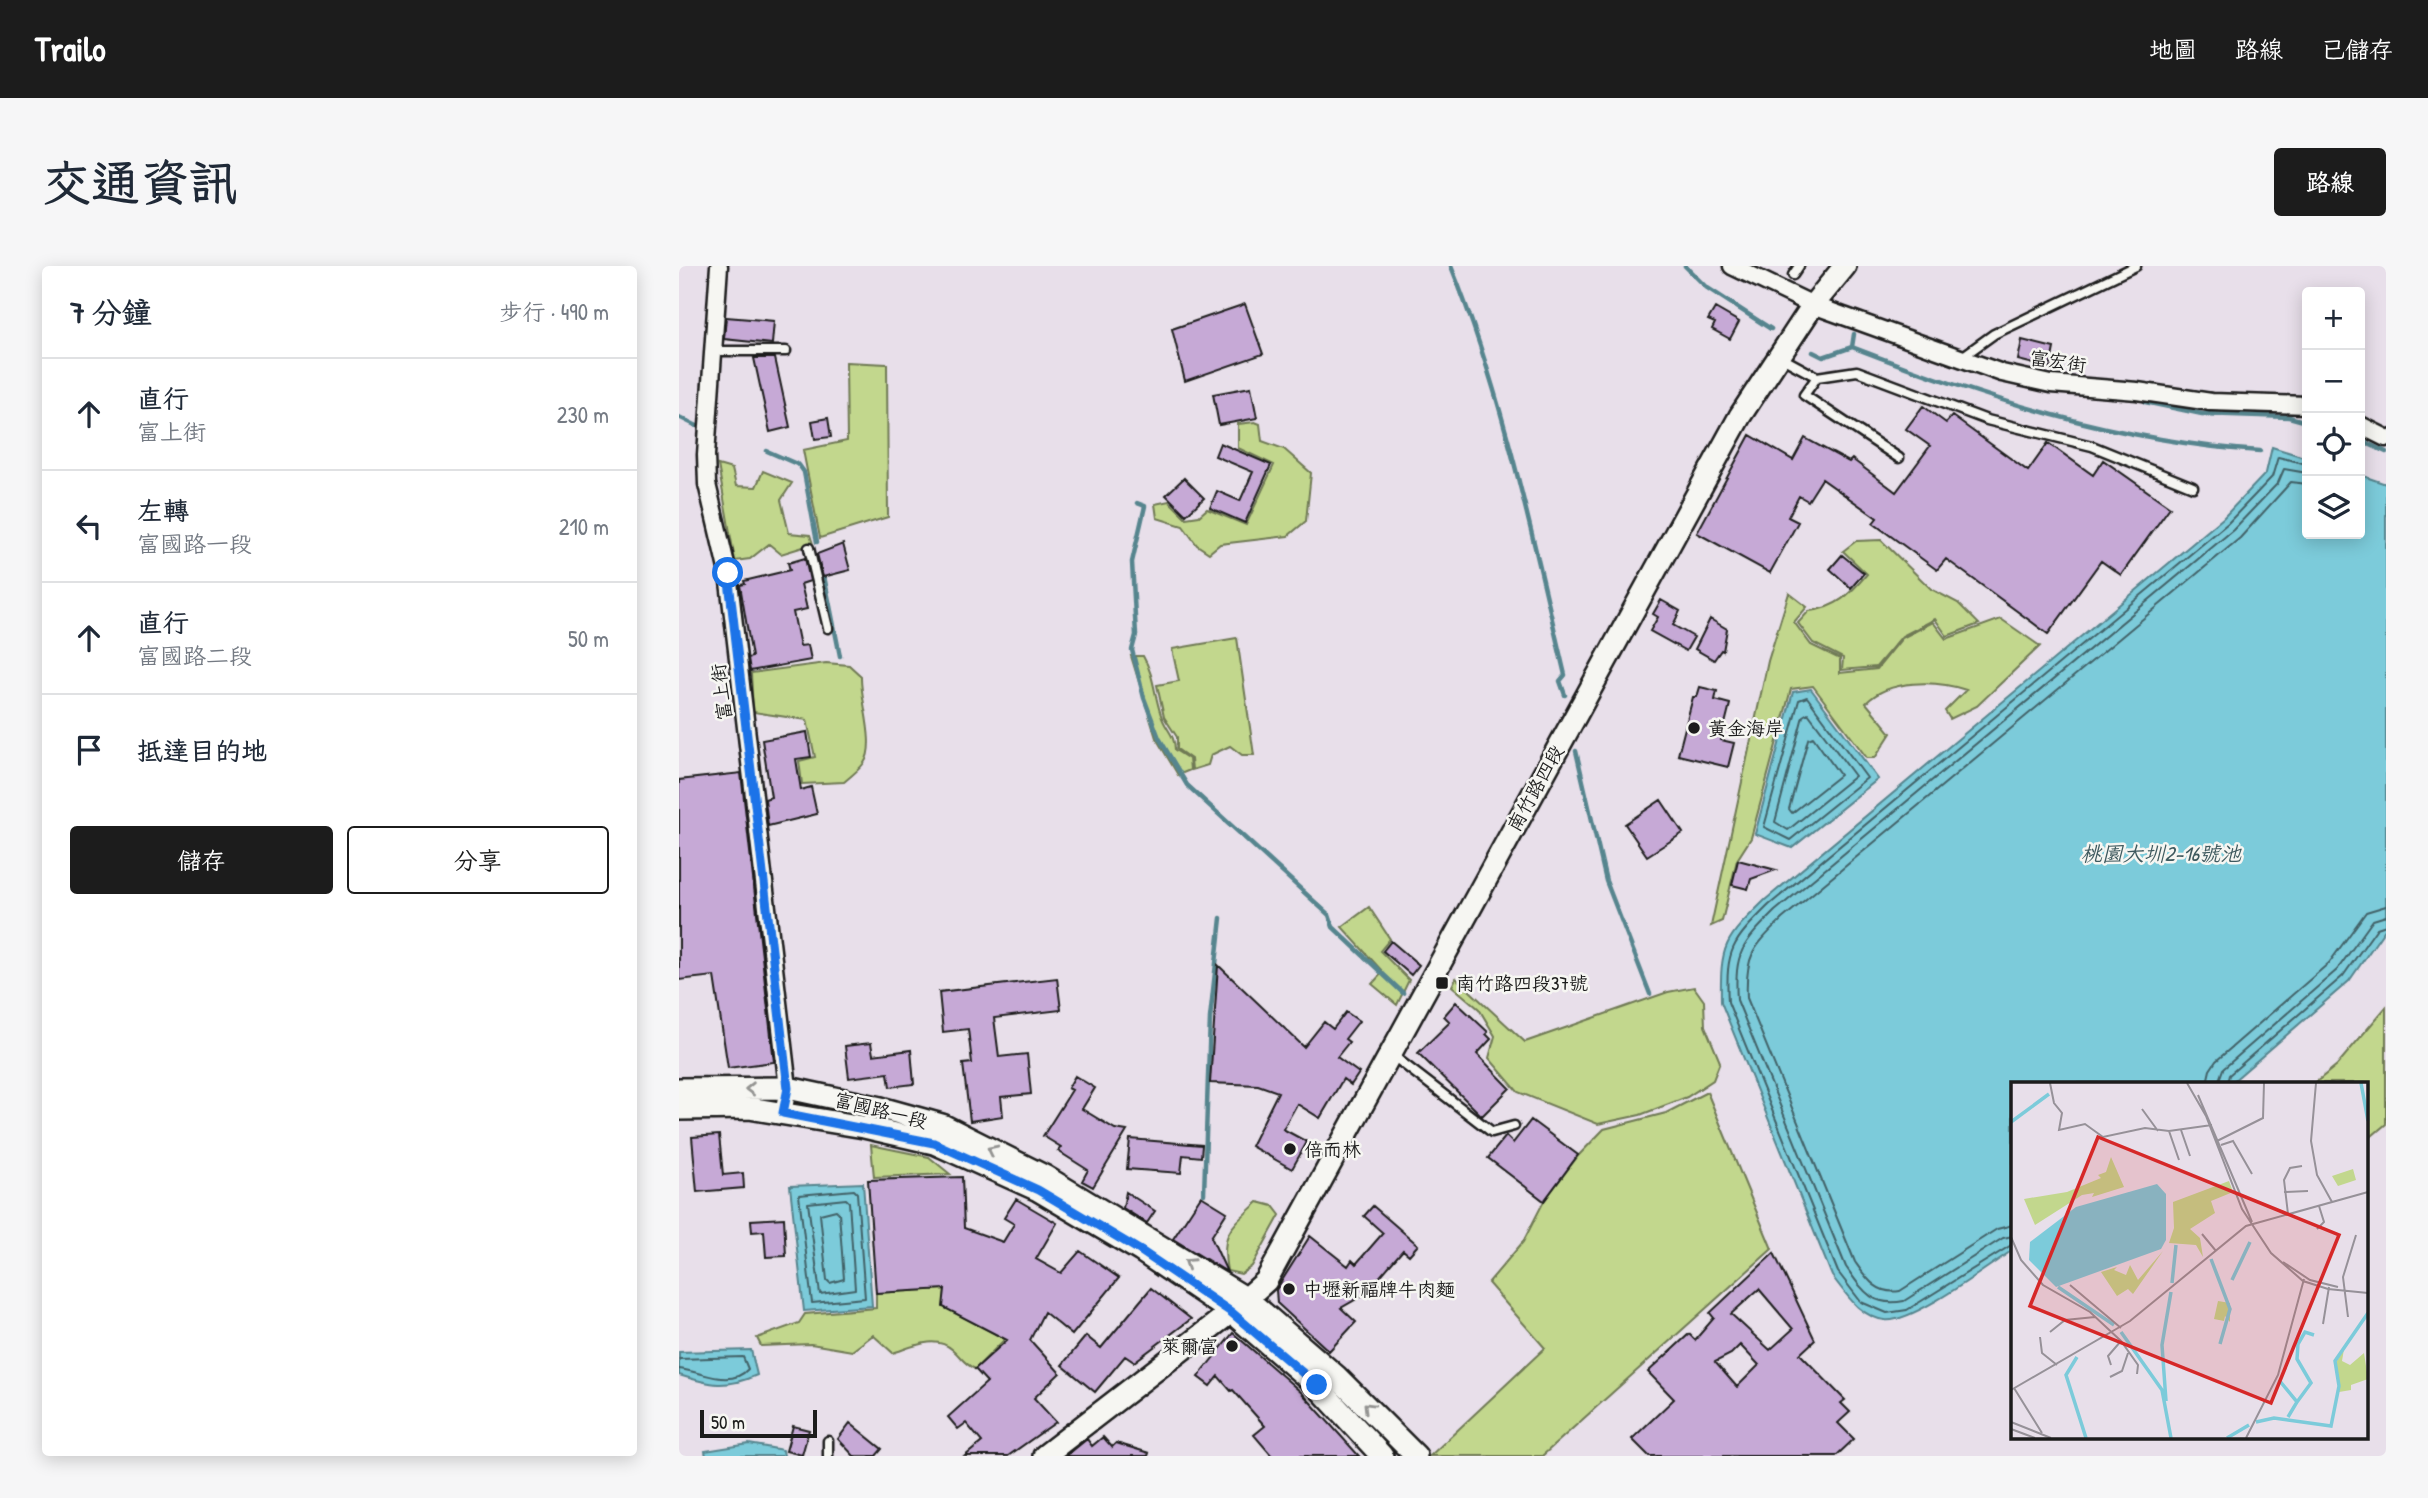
<!DOCTYPE html>
<html lang="zh-TW">
<meta charset="utf-8">
<style>
:root{--surface:#fff;--page:#f6f6f7;--text:#1f2937;--muted:#747a83;--line:#e0e1e3;--accent:#1c1c1c}
body{margin:0;font-family:"Patrick Hand","LXGW WenKai TC",sans-serif;background:var(--page);color:var(--text)}
.controls{position:absolute;right:21px;top:21px;display:grid;overflow:hidden;border-radius:7px;box-shadow:0 4px 18px #0003}
.controls button{width:63px;height:63px;display:grid;place-items:center;padding:0;border:0;border-bottom:2px solid var(--line);background:var(--surface);color:var(--text);font:35px sans-serif}
.scale{position:absolute;left:21px;bottom:18px;width:117px;box-sizing:border-box;padding-left:7px;border:4px solid #1c1c1c;border-top:0;font-size:19px;line-height:24px;white-space:nowrap;color:#1c1c1c;-webkit-text-stroke:5px #f6f6f2;paint-order:stroke}
.stop{position:absolute;width:21px;height:21px;margin:-16px;border:5px solid #1a73e8;border-radius:50%;background:#fff}
.stop.end{background:#1a73e8;border-color:#fff;box-shadow:0 2px 7px #0008}
.list{margin:0;padding:0;list-style:none}
h2{display:flex;justify-content:space-between;align-items:center;height:91px;margin:0;padding:0 28px;font-size:30px}
h2 small{font-size:23px;font-weight:400;color:var(--muted)}
.list li{display:grid;grid-template-columns:46px 1fr auto;gap:21px;align-items:center;box-sizing:border-box;height:112px;padding:0 28px;border-top:2px solid var(--line)}
.list b{display:block;font-size:26px;white-space:nowrap}
.list p{margin:0;font-size:23px;white-space:nowrap;color:var(--muted)}
.list em{font-size:23px;font-style:normal;color:var(--muted)}
.actions{display:flex;gap:14px;padding:21px 28px}
.actions a{flex:1;padding:16px 0;border:2px solid var(--accent);border-radius:7px;text-align:center;font-size:24px;color:var(--accent)}
.actions .main{background:var(--accent);color:#fff}
.icon{flex:none;width:38px;height:38px;fill:none;stroke:currentColor;stroke-width:2;stroke-linecap:round;stroke-linejoin:round}
.map{position:relative;flex:none;width:1707px;height:1190px;overflow:hidden;border-radius:7px}
header{display:flex;align-items:center;gap:42px;box-sizing:border-box;height:98px;padding:0 35px;background:var(--accent);color:#fff}
header strong{font-size:33px}
nav{display:flex;gap:38px;margin-inline-start:auto;font-size:24px}
.intro{display:flex;align-items:center;justify-content:space-between;box-sizing:border-box;height:168px;padding:0 42px}
h1{margin:0;font-size:49px}
.button{padding:18px 32px;border-radius:7px;background:var(--accent);color:#fff;font-size:24px;font-weight:700}
main{display:flex;gap:42px;padding:0 42px}
aside{flex:1;background:var(--surface);border-radius:7px;box-shadow:0 4px 18px #0003}
.map>svg:first-child{display:block}
.green{fill:#c2d78d;stroke:#6f7a54;stroke-width:2}
.water{fill:#7ccbda;stroke:#56858e;stroke-width:2}
.lines{fill:none;stroke-linecap:round;stroke-linejoin:round}
.shore{stroke:#426268;stroke-width:2}
.stream{stroke:#56858e;stroke-width:4.5}
.building{fill:#c6a9d6;stroke:#1c1c1c;stroke-width:2;fill-rule:evenodd}
.service-casing{stroke:#1c1c1c;stroke-width:13}
.minor-casing{stroke:#1c1c1c;stroke-width:21}
.tertiary-casing{stroke:#1c1c1c;stroke-width:26}
.service{stroke:#f6f6f2;stroke-width:8}
.minor{stroke:#f6f6f2;stroke-width:16}
.tertiary{stroke:#f6f6f2;stroke-width:21}
.oneway{stroke:#949492}
.route{stroke:#1a73e8;stroke-width:9}
.poi-dot{fill:#1c1c1c;stroke:#f6f6f2;stroke-width:2.5}
.labels{text-anchor:middle;stroke-width:5;stroke-linejoin:round;paint-order:stroke}
.street-label{font-size:19px;fill:#1c1c1c;stroke:#f6f6f2}
.poi-label{font-size:19px;fill:#1c1c1c;stroke:#f6f6f2;text-anchor:start}
.water-label{font-size:21px;font-style:italic;fill:#3e595e;stroke:#f6f6f2}
.inset-river{fill:none;stroke:#7ccbda;stroke-width:3.5}
.inset-road{fill:none;stroke:#969198;stroke-width:2}
.view{fill:#d62828;fill-opacity:0.15;stroke:#d62828;stroke-width:3.5}
.inset-edge{fill:none;stroke:#1c1c1c;stroke-width:3.5}
</style>
<header>
<strong>Trailo</strong>
<nav><a>地圖</a><a>路線</a><a>已儲存</a></nav>
</header>
<div class="intro"><h1>交通資訊</h1><a class="button">路線</a></div>
<main>
<aside>
<h2>7 分鐘<small>步行 · 490 m</small></h2>
<ul class="list">
<li><svg class="icon" aria-label="ahead" viewBox="0 0 24 24"><path d="M12 20V5M6 11l6-6 6 6"/></svg><div><b>直行</b><p>富上街</p></div><em>230 m</em></li>
<li><svg class="icon" aria-label="left" viewBox="0 0 24 24"><path d="M17 20v-9H6M10 6l-5 5 5 5"/></svg><div><b>左轉</b><p>富國路一段</p></div><em>210 m</em></li>
<li><svg class="icon" aria-label="ahead" viewBox="0 0 24 24"><path d="M12 20V5M6 11l6-6 6 6"/></svg><div><b>直行</b><p>富國路二段</p></div><em>50 m</em></li>
<li><svg class="icon" aria-label="arrive" viewBox="0 0 24 24"><path d="M6 21V4h12l-3 4 3 4H6"/></svg><div><b>抵達目的地</b></div></li>
</ul>
<div class="actions"><a class="main">儲存</a><a>分享</a></div>
</aside>
<div class="map">
<svg width="1707" height="1190" viewBox="0 0 1707 1190">
<rect width="100%" height="100%" fill="#e8dfea"/>
<filter id="ink" filterUnits="userSpaceOnUse"><feTurbulence type="fractalNoise" baseFrequency=".0143" numOctaves="2"/><feDisplacementMap in="SourceGraphic" scale="14" xChannelSelector="R" yChannelSelector="G"/><feConvolveMatrix kernelMatrix="1 2 1 2 8 2 1 2 1" color-interpolation-filters="sRGB"/></filter>
<g filter="url(#ink)">
<path class="green" d="M167 96 208 98 209 251 141 272 124 184 168 175Z
M576 156 581 158 583 175 605 183 632 207 627 255 609 270 541 278 530 287 518 279 504 260 478 252 476 238 490 235 507 252 520 250 528 243 567 259 595 199 559 182V158Z
M39 199 53 203 57 220 77 221 84 205 113 217 102 234 110 267 131 269 134 278 102 288 90 278 71 293 56 295Z
M1202 274 1252 323 1279 337 1300 358 1268 370 1256 353 1223 370 1197 401 1163 404 1164 392 1134 377 1119 357 1130 345C1158 342 1171 328 1188 308L1164 285 1177 275Z
M1110 327 1128 341 1115 356 1132 379 1161 393V407L1198 403 1223 372 1254 356 1267 373 1322 353 1361 380 1298 440 1271 453 1266 445 1287 424C1257 414 1210 413 1187 437L1212 467 1196 492H1188L1134 420 1112 423 1072 572 1058 594 1043 655 1032 660 1089 395Z
M558 372 575 489H563L551 480 532 489 529 499 513 504 512 493 498 483V471L485 451 478 419 500 415 493 383Z
M452 390H464C475 409 475 428 482 449 486 463 496 468 496 484L510 493 511 504 499 509 477 472Z
M147 397 170 399 182 410C181 434 198 479 185 497 180 504 171 511 165 516L123 518 120 495 136 491 128 454 74 446 72 407Z
M690 641 711 673 701 685 730 714 718 739 693 718 704 706 663 661Z
M777 712 846 776 989 726 1015 721 1025 735 1026 760 1041 796 1034 814 1008 831 961 849 919 858 839 826 810 792 816 770 800 743 773 720Z
M1707 741V858L1688 874V817H1636L1658 799Z
M1028 826 1093 983 863 1190H751L866 1082 809 1017 844 976 865 935 899 890 925 863 987 847Z
M192 879 250 891 271 908 195 911Z
M579 936 594 940 601 949 573 1000 562 1008 548 1005C541 966 552 961 579 936Z
M266 1023 265 1041 326 1073 296 1103C285 1098 282 1091 274 1084 256 1068 233 1081 214 1087L194 1069 173 1085 132 1078 82 1080 78 1072 120 1057 126 1048 197 1042V1027Z"/>
<path class="water" d="M1593 181 1628 192V268H1681V209L1707 218V662L1670 715 1552 817H1334V984C1309 1000 1233 1058 1206 1054 1181 1051 1167 1028 1153 1010L1042 736C1041 678 1045 674 1086 634L1544 252 1587 207Z
M1132 423 1199 513 1113 582 1076 568 1114 426Z
M184 917 193 1040 125 1045 111 920Z
M72 1084 78 1109C46 1123 32 1119 0 1109V1086Z
M70 1178 104 1184 105 1190H27L26 1185Z"/>
<g class="lines">
<path class="shore" d="M1128 431 1188 512 1111 574 1085 561 1120 434Z
M1129 447 1176 510 1109 564 1096 556 1124 450Z
M1134 471 1161 509 1113 547 1110 543 1129 473Z
M1528 817 1531 804 1537 795 1650 697 1687 646 1707 640
M1539 817 1544 803 1658 704 1694 654 1707 650
M1548 817 1550 809 1664 710 1698 662 1707 659
M175 924 178 927 186 1032 133 1037 120 929Z
M167 933 170 936 176 1023 141 1028 129 937Z
M157 944 160 947 165 1013 151 1017 148 1014 141 948Z
M1334 959 1318 963 1221 1025C1198 1029 1188 1013 1176 996L1068 732C1066 689 1074 682 1103 653L1561 272 1612 216 1628 218
M1334 970 1324 972 1225 1035C1193 1041 1184 1025 1167 1001L1058 734C1055 686 1063 678 1096 645L1554 264 1599 217 1605 203 1628 207
M1334 978 1228 1044 1208 1047 1182 1036 1159 1006 1049 736C1046 682 1054 675 1090 639L1549 257 1593 211 1599 191 1628 198
M0 1093 64 1091 69 1103C51 1123 22 1105 0 1103"/>
<path class="stream" d="M772 0C825 132 853 270 886 409L881 415 886 429
M1006 0 1027 21 1092 63
M1173 81 1175 68
M1134 86 1144 91 1173 81C1305 132 1439 176 1581 185
M1466 136 1523 148 1610 151 1628 156
M0 151 18 160
M1681 174 1707 186
M88 185 120 199 125 206 138 276
M458 237 466 240 453 296 457 369 453 384 465 432 480 472 508 519 650 649 654 661 724 727
M144 305 161 390
M897 485 927 615 971 728
M525 928 531 752 542 652"/>
</g>
<path class="building" d="M566 38 584 88 506 115 493 63Z
M1036 42 1060 56 1051 73 1033 63 1036 57 1029 54Z
M47 51 95 55 93 78 45 73Z
M1343 74 1375 82 1371 102 1339 94Z
M75 92H96L111 161 91 166Z
M572 121 578 152 540 159 534 128Z
M1244 140 1267 157 1273 150 1349 205 1369 177 1414 209 1424 194 1491 241 1442 309 1422 295 1369 368 1267 293 1258 304 1194 257 1198 252 1143 213 1129 235 1120 230 1109 251 1119 256 1091 307 1018 267 1071 169 1114 194 1126 172 1170 196 1173 193 1217 226 1251 180 1227 163Z
M149 152 152 171 136 173 133 155Z
M541 177 592 199 566 257 531 242 538 225 561 235 574 206 536 190Z
M505 212 525 232 507 249 487 229Z
M164 278 171 304 144 311 138 288Z
M1163 289 1185 307 1172 322 1151 303Z
M126 292 131 315 122 318 128 343 114 346 121 380 129 379 132 394 71 405 69 392 73 391 61 319 66 318 65 315 111 304 109 297Z
M982 334 1001 345 994 359 1015 371 1007 385 971 365 979 351 974 348Z
M1031 353 1048 363 1044 385 1042 384 1035 394 1016 383Z
M1021 421 1038 425 1036 434 1051 438 1042 474 1055 477 1049 501 999 489 1014 431H1018Z
M128 466 132 491 117 493 122 524 132 521 138 548 89 560 86 533 92 531 83 474Z
M62 507 95 796 49 802 35 710 0 714V514Z
M982 534 1004 567 968 590 946 558Z
M1059 594 1097 604 1072 613 1069 623 1053 619Z
M712 675 740 699 732 709 704 685Z
M539 699 625 781 645 756 654 763 667 746 680 755 666 773 670 776 658 791 680 807 672 819 664 813 641 852 618 838 604 863 628 876 613 903 572 880 599 826 579 819 531 817Z
M378 712 382 744 315 752 320 791 348 788 352 828 322 831 324 850 291 855 284 798 293 797 289 763 264 766 260 726Z
M777 736 809 766 807 768 812 773 798 788 831 822 803 850 739 787 771 756 765 750Z
M192 777 194 789 232 784 235 818 211 821 209 807 170 812 166 780Z
M396 810 416 822 403 843 436 863 448 865 414 921 403 915 409 904 379 885 382 881 364 870 393 824 389 822Z
M852 854 899 889 865 935 809 892 827 870 834 877Z
M40 869 44 909 64 907 65 922 18 926 13 871Z
M451 873 523 879 522 891 504 889 502 907 448 903Z
M283 911 285 962 324 976 335 958 325 952 337 933 378 957 357 993 382 1007 401 985 440 1012 393 1069 365 1046 351 1074 381 1107 355 1132 377 1156 329 1190H286L303 1176 287 1157 279 1163 269 1151 308 1116 296 1103 328 1074 264 1041 266 1023 197 1027 189 914Z
M447 926 476 945 468 957 444 942Z
M522 930 548 946 532 971 548 1006 494 973Z
M694 940 739 979 730 989 724 984 697 1015 702 1019 662 1042 677 1056 650 1085 598 1037 597 1024 631 970 669 1000 673 994 677 998 704 967 685 950Z
M105 952 107 990 87 991 85 965 73 966 72 954Z
M1095 987 1136 1074 1121 1088 1166 1134 1162 1137 1171 1146 1159 1157 1175 1173 1157 1190H970L953 1173 995 1133 969 1106 1010 1068 1016 1074 1035 1052 1031 1047ZM1080 1023 1114 1063 1091 1084 1052 1048ZM1061 1079 1080 1099 1058 1121 1036 1096 1052 1088Z
M472 1022 512 1053 455 1096 446 1090 416 1126 383 1099 407 1070 422 1082Z
M554 1067 623 1127 680 1190H593L575 1169 586 1160 554 1124 552 1125 539 1110 531 1120 519 1111Z
M171 1157 203 1183 197 1190H175L159 1173Z
M114 1160 130 1164 123 1189 107 1185Z
M424 1171 433 1181 437 1177 470 1187 469 1190H387L408 1173 413 1180Z"/>
<g class="lines">
<defs>
<path id="service" d="M1114 9 1120 0
M35 85H107
M1283 91 1315 68 1457 0
M1103 92 1138 111 1178 105 1308 154 1413 180 1514 221
M1138 111 1125 129 1220 192
M130 282 149 362
M713 789 813 866 835 860
M149 1190V1175"/>
<path id="minor" d="M40 0 27 189 28 218 49 307 109 822 104 847
M1053 0 1134 39 1323 107 1372 118 1458 125 1532 136 1628 139
M1681 159 1707 172"/>
<path id="tertiary" d="M0 823 109 822 202 842 263 859 367 911 568 1033 657 1110 737 1190
M0 843 70 842 185 861 255 877 359 924 462 985 552 1046 638 1120 703 1190
M365 1190 552 1046 587 1015 1061 150 1134 39 1166 0"/>
</defs>
<use href="#service" class="service-casing"/>
<use href="#minor" class="minor-casing"/>
<use href="#tertiary" class="tertiary-casing"/>
<use href="#service" class="service"/>
<use href="#minor" class="minor"/>
<use href="#tertiary" class="tertiary"/>
</g>
<defs><path id="oneway-chevron" d="M-2-3.5L2.5 0L-2 3.5" fill="none" stroke-width="1.6" stroke-linecap="round" stroke-linejoin="round" transform="scale(1.75)"/></defs>
<g class="oneway">
<use href="#oneway-chevron" transform="translate(71 823) rotate(179)"/>
<use href="#oneway-chevron" transform="translate(313 884) rotate(-154)"/>
<use href="#oneway-chevron" transform="translate(510 997) rotate(-147)"/>
<use href="#oneway-chevron" transform="translate(689 1141) rotate(-135)"/>
</g>
</g>
<g class="lines" filter="url(#ink)">
<path class="route" d="M49 307 109 822 104 847 255 877 359 924 462 985 552 1046 638 1119"/>
</g>
<g class="poi-dot">
<circle cx="1015" cy="462" r="7"/>
<rect x="756" y="710" width="14" height="14" rx="3.5"/>
<circle cx="611" cy="883" r="7"/>
<circle cx="610" cy="1023" r="7"/>
<circle cx="553" cy="1080" r="7"/>
</g>
<g class="labels">
<g class="street-label">
<text transform="translate(1379 95) rotate(8)" y="7">富宏街</text>
<text transform="translate(42 426) rotate(-97)" y="7">富上街</text>
<text transform="translate(856 522) rotate(-61)" y="7">南竹路四段</text>
<text transform="translate(202 844) rotate(14)" y="7">富國路一段</text>
</g>
<g class="poi-label">
<text x="1029" y="469">黃金海岸</text>
<text x="777" y="724">南竹路四段37號</text>
<text x="625" y="890">倍而林</text>
<text x="624" y="1030">中壢新福牌牛肉麵</text>
<text x="539" y="1087" text-anchor="end">萊爾富</text>
</g>
<g class="water-label">
<text x="1482" y="595">桃園大圳2-16號池</text>
</g>
</g>
<g transform="translate(1332 816)">
<rect width="357" height="357" fill="#e8dfea"/>
<path d="M100 75 113 105 81 115 83 111 71 113 24 143 13 117 56 110 90 96 87 93 95 90ZM342 87 345 98 327 104 321 94ZM218 99 222 110 200 119 204 131 179 147 189 156 192 175 185 163 158 161 163 146 162 120ZM152 169 122 212 117 207 106 214 90 190 106 185 103 188 115 193 119 183 127 198ZM207 219 219 221V240L214 234 213 239 203 237ZM333 267 331 279 339 283 353 271 357 297 340 303V308L328 310 324 282Z" fill="#c2d78d"/>
<path d="M146 102 155 112V158L150 167 45 205 18 178 19 160 65 125Z" fill="#7ccbda"/>
<path class="inset-river" d="M350 1 357 39M0 40 38 12M200 177 219 227 209 262M221 198 239 160M161 201 165 163M47 205 103 243M110 250 151 308 160 356M66 275 55 293 75 356M268 298 286 320 277 335M155 319 151 263 160 210M286 320 300 301 286 277 287 262 294 250 303 253M245 340 263 336 320 344 328 304 324 279 357 231M216 356 238 343"/>
<path class="inset-road" d="M39 1 43 21 51 31 48 48 74 42 92 55 134 46 158 49 201 43M176 1 195 34 231 127 260 171 292 199 317 207 357 211M305 1 300 59 306 93 321 120M187 13 241 140M131 27 147 49M170 48 179 74M158 49 168 78M206 59 252 36 253 1M210 63 222 59 241 92M273 110 297 109M277 132 273 98 279 86 291 84M306 147 313 140 308 124M191 152 205 169M0 155 10 178 32 203 79 230 110 259 127 283 126 292M272 180 299 198 327 205M59 203 110 246M337 235 332 195 345 153M312 242 318 205M39 250 54 238 84 235M29 255 31 271 46 283M100 283 97 274 110 259M99 295 111 289 117 271M3 306 31 351M0 308 119 239 235 144 357 110M0 340 40 356M0 347 24 356M235 356 267 293 293 197"/>
<path class="view" d="M87 55 328 153 260 321 19 224Z"/>
<rect width="357" height="357" class="inset-edge"/>
</g>
</svg>
<div class="controls">
<button>+</button>
<button>−</button>
<button><svg class="icon" aria-label="locate" viewBox="0 0 24 24"><circle cx="12" cy="12" r="6"/><path d="M12 2v4M12 18v4M2 12h4M18 12h4"/></svg></button>
<button><svg class="icon" aria-label="layers" viewBox="0 0 24 24"><path d="M12 4l9 5-9 5-9-5zM3 14l9 5 9-5"/></svg></button>
</div>
<div class="scale">50 m</div>
<div class="stop" style="left:49px;top:307px"></div>
<div class="stop end" style="left:638px;top:1119px"></div>
</div>
</main>
